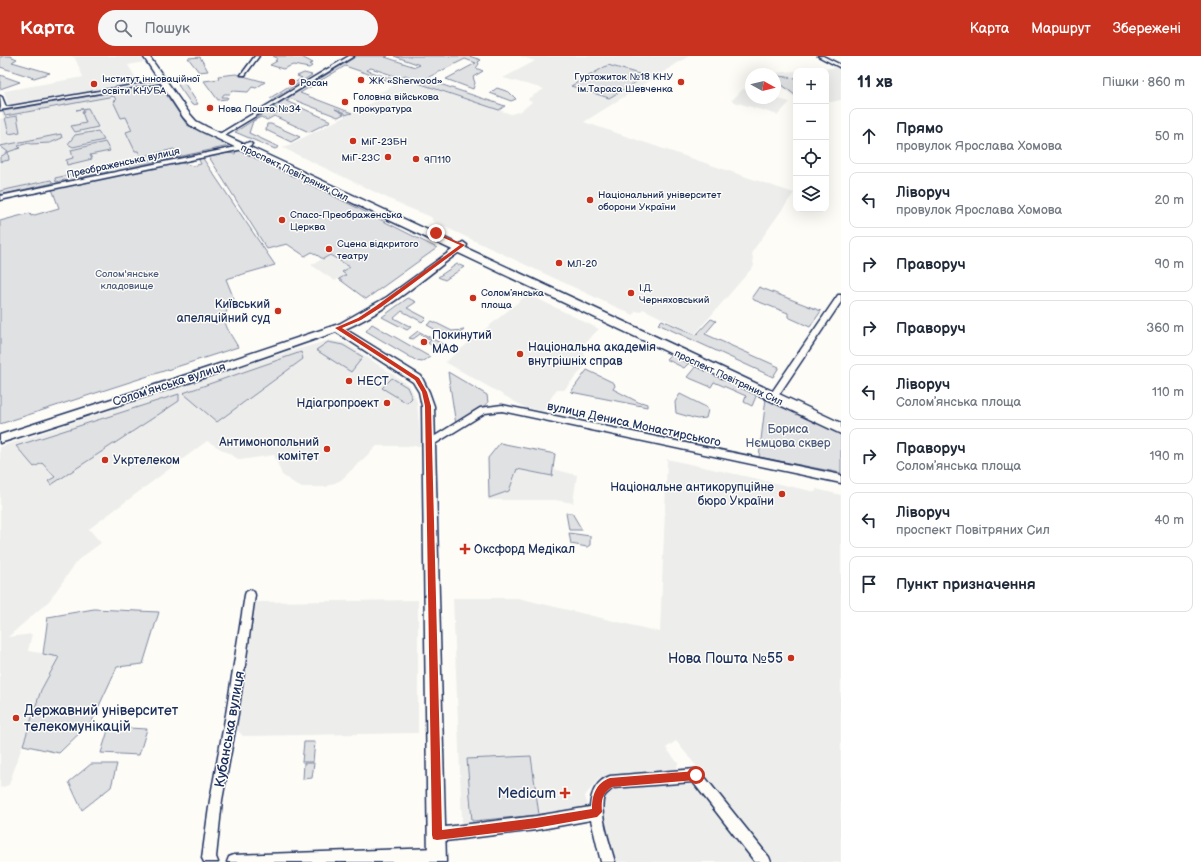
<!DOCTYPE html>
<html lang="uk">
<meta charset="utf-8">
<style>
:root{--surface:#fff;--page:#f6f6f7;--text:#1f2937;--muted:#747a83;--line:#e0e1e3;--accent:#c8321e}
body{margin:0;font-family:"Balsamiq Sans",sans-serif;background:var(--page);color:var(--text)}
.controls{position:absolute;right:12px;top:12px;display:grid;overflow:hidden;border-radius:8px;box-shadow:0 4px 16px #0002}
.controls button{width:36px;height:36px;display:grid;place-items:center;padding:0;border:0;border-bottom:1px solid var(--line);background:var(--surface);color:var(--text);font:20px sans-serif}
.compass{position:absolute;left:745px;top:12px;width:36px;height:36px;border-radius:50%;background:var(--surface);box-shadow:0 4px 16px #0002;rotate:98deg}
.stop{position:absolute;width:12px;height:12px;margin:-9px;border:3px solid #c8321e;border-radius:50%;background:#fff}
.stop.end{background:#c8321e;border-color:#fff;box-shadow:0 1px 4px #0008}
.list{margin:0;padding:0;list-style:none}
h2{display:flex;justify-content:space-between;align-items:center;height:52px;margin:0;padding:0 16px;font-size:17px}
h2 small{font-size:13px;font-weight:400;color:var(--muted)}
.list li{display:grid;grid-template-columns:26px 1fr auto;gap:12px;align-items:center;box-sizing:border-box;height:56px;margin:0 8px 8px;padding:0 8px;border:1px solid var(--line);border-radius:8px}
.list b{display:block;font-size:15px;white-space:nowrap}
.list p{margin:0;font-size:13px;white-space:nowrap;color:var(--muted)}
.list em{font-size:13px;font-style:normal;color:var(--muted)}
.icon{flex:none;width:22px;height:22px;fill:none;stroke:currentColor;stroke-width:2;stroke-linecap:round;stroke-linejoin:round}
.map{position:relative;flex:none;width:841px;height:806px;overflow:hidden}
header{display:flex;align-items:center;gap:24px;box-sizing:border-box;height:56px;padding:0 20px;background:var(--accent);color:#fff}
header strong{font-size:19px}
nav{display:flex;gap:22px;margin-inline-start:auto;font-size:14px}
.search{width:280px;height:36px;background:var(--page);display:flex;align-items:center;gap:10px;box-sizing:border-box;padding:0 14px;border-radius:22px;color:var(--muted);font-size:15px}
main{display:flex}
aside{flex:1;background:var(--surface)}
.map>svg:first-child{display:block}
.built{fill:#edeeec}
.green{fill:#e0e1e3;stroke:#7e88a0}
.lines{fill:none;stroke-linecap:round;stroke-linejoin:round}
.minor-casing{stroke:#1b2f5e;stroke-width:3}
.secondary-casing{stroke:#1b2f5e;stroke-width:3}
.primary-casing{stroke:#1b2f5e;stroke-width:3}
.minor{fill:#fdfcf7;fill-rule:evenodd}
.secondary{fill:#fdfcf7;fill-rule:evenodd}
.primary{fill:#fdfcf7;fill-rule:evenodd}
.route{fill:#c8321e}
.poi-dot{fill:#c8321e;stroke:#fdfcf7;stroke-width:1.5}
.labels{text-anchor:middle;stroke-width:3;stroke-linejoin:round;paint-order:stroke}
.far-poi-label{font-size:10px;fill:#1b2f5e;stroke:#fdfcf7;text-anchor:start}
.far-street-label{font-size:10px;fill:#1b2f5e;stroke:#fdfcf7}
.far-park-label{font-size:10px;fill:#4c5c7f;stroke:#fdfcf7}
.poi-label{font-size:12px;fill:#1b2f5e;stroke:#fdfcf7;text-anchor:start}
.street-label{font-size:12px;fill:#1b2f5e;stroke:#fdfcf7}
.park-label{font-size:12px;fill:#4c5c7f;stroke:#fdfcf7}
.near-poi-label{font-size:14px;fill:#1b2f5e;stroke:#fdfcf7;text-anchor:end}
.near-street-label{font-size:14px;fill:#1b2f5e;stroke:#fdfcf7}
</style>
<header>
<strong>Карта</strong>
<div class="search"><svg class="icon" aria-label="search" viewBox="0 0 24 24"><circle cx="10" cy="10" r="6"/><path d="M15 15l6 6"/></svg>Пошук</div>
<nav><a>Карта</a><a>Маршрут</a><a>Збережені</a></nav>
</header>
<main>
<div class="map">
<svg width="841" height="806" viewBox="0 0 841 806">
<rect width="100%" height="100%" fill="#fdfcf7"/>
<filter id="ink" filterUnits="userSpaceOnUse"><feTurbulence type="fractalNoise" baseFrequency=".025" numOctaves="2"/><feDisplacementMap in="SourceGraphic" scale="8" xChannelSelector="R" yChannelSelector="G"/><feConvolveMatrix kernelMatrix="1 2 1 2 8 2 1 2 1" color-interpolation-filters="sRGB"/></filter>
<g filter="url(#ink)">
<path class="built" d="M71 0H140L144 6 128 9 137 24 124 26 126 29 8 49 4 35 83 21 75 2Z
M520 0H689L584 66 794 137 752 196 754 210 695 278 643 253 640 256 636 255 633 259 432 165V162L429 160 404 150 283 92 379 43 372 40 397 28 392 26 401 22 511 58 521 55 532 46 528 44 529 42 544 33 503 22 535 5Z
M839 11 841 12V44L826 47V15H803Z
M754 15 762 18 796 15V42L776 27 775 18H759L753 16Z
M139 30 180 102 0 141V63L3 62 2 55Z
M743 33 751 35V42H775L790 46 778 59 731 45Z
M330 199 350 211 342 216 346 218 335 225 311 209Z
M528 238 599 273 583 289 586 309 564 334H556L543 355 526 352 445 306Z
M329 284 346 287 410 330 417 346 421 390H377L341 424 326 431H300L282 419 274 399 240 404 207 385 89 473 101 487 78 504 49 545 8 581 32 578 28 595 60 600 41 634 9 729 0 732V391L252 307Z
M667 403 816 436V433L841 439V806H774L676 685 666 692 678 707 676 718 600 721 585 740 589 754 541 761 462 768 453 542H518L660 576Z
M517 413 552 420 553 413 577 419 573 447 555 444H488V442L509 435Z
M418 544V677L243 680 233 670 255 546Z
M694 728 754 806H612L600 756 603 739 611 733 618 731Z"/>
<path class="green" d="M3 0H10L17 3 12 6 50 17 34 22 0 11V1Z
M273 0H300L313 7 309 8 312 10 309 12 293 9 283 13 270 9 277 5H275L277 2Z
M357 0H388L385 1 415 11 420 9 394 0H469L481 4 478 6 479 8 476 12 483 15 473 21 475 27 473 33 446 23 476 7 465 3 425 23 505 50 499 54 406 23 410 21 405 19 401 22 371 12 366 14 395 24 392 26 345 10 300 37 352 57 345 59V57L335 53 344 58 338 61 292 43 286 45 331 65 309 76 274 60 267 64 261 61 253 65 249 77 279 91 275 93 235 76 269 54 274 58 281 55 273 51Z
M200 1 208 15 199 16 188 2Z
M608 9 646 20 609 42 571 30Z
M304 17 312 19 273 43 270 42 302 22 297 20Z
M236 18 265 26 256 32 252 31 248 36 233 35 230 38H224L222 41H228L227 43 218 44 204 25 219 23 218 20Z
M0 19 20 26 0 33Z
M778 20 796 22V40L775 23Z
M159 28 187 69 231 88 229 90 131 111 130 108 177 98 174 93 141 101 138 95H135L126 76 132 74 126 61 121 62 113 45 116 44 114 40 5 60 3 55Z
M185 28 198 48 192 49 178 29Z
M497 32 509 36 516 43 511 45 490 37Z
M88 52 98 71 75 76 71 70 86 67 82 56 84 55 83 53 76 54Z
M17 60 20 76 9 78 5 62Z
M267 68H271L300 81 291 86 266 74Z
M98 75 104 84 73 91 68 88 75 79Z
M61 78 62 82 50 87 31 88 29 87 18 90 20 92 8 96 9 104 0 106V101L8 96 0 90Z
M105 86 110 95 90 99 92 103 67 109 66 104 73 102 71 94Z
M242 94 437 192 366 243 339 223 346 219 342 216 350 211 330 199 323 203 312 196 305 200 287 188 267 193 209 101 227 97 235 98 236 95Z
M202 101 275 209 226 223 234 243C218 264 226 270 238 291L0 368V165L30 157 31 160 59 152 52 133 178 106 193 110 201 108 199 104Z
M106 112 108 116 66 125 65 124 56 126 55 122 69 119 70 120Z
M51 124 53 127 0 139V135Z
M457 208 464 211 445 224 438 221Z
M759 231 821 255 810 271 788 261V257L754 244 752 241Z
M408 242 416 246 407 252 426 262 422 266 402 255 394 262 411 271 407 274 382 261Z
M711 263 716 265 705 278 779 311 773 321 658 268 662 264 696 279Z
M432 265 452 275 464 274 452 283 427 269Z
M372 268 430 301 422 306 417 305 366 275Z
M418 275 444 289 436 296 431 293 434 291 428 287 431 284 420 278 413 283 409 282Z
M328 286 343 289 363 301 351 316 316 294Z
M301 296 303 303 217 366 183 337Z
M671 298 689 307 684 312 666 303Z
M696 310 757 338 752 350 744 346 746 340 714 326 711 331 687 321Z
M587 314 614 327 615 330 613 333 640 347 641 346 647 348V351L571 336Z
M448 316 487 339 488 347 456 369Z
M392 322 407 331 412 342 407 347 382 332Z
M179 338V345L51 429 48 425 55 421 42 407 34 411 16 390Z
M680 338 706 351 708 354 706 362 697 363 676 357 675 346Z
M766 342 841 375V417L759 401Z
M500 387 555 398 552 420 517 413 509 435 489 442 488 402Z
M566 457H572L582 474H569Z
M569 477 590 480V489L587 491 571 488Z
M94 553 159 556 143 608 117 611 92 665 59 697 23 689 41 634 59 601 43 598 48 561Z
M109 671 147 673 139 699 101 697Z
M304 686H315L313 706H302Z
M531 700 539 759 472 765 467 703Z
M304 707H314L312 722 303 723Z
M91 708H117L111 731 82 754 69 726Z"/>
<g class="lines">
<defs>
<path id="minor" d="M255 0H259L245 19H241Z
M349 0H354L221 81 216 80Z
M818 0H823L841 9V12Z
M163 24 165 26 0 54 1 51 0 40 2 41 6 51Z
M249 86 252 88 251 89 243 93 0 144V140L241 90Z
M838 239H841V246L776 343H770L769 341 770 339Z
M502 349 841 419V427L502 355 485 357 433 389H427L426 387 427 385 480 352Z
M250 534 254 536 255 539 238 658 222 744 216 801 218 806H204L202 802 210 744 226 658 245 539 246 536Z
M696 713 700 715 769 801 771 806H755L693 726 613 732C610 735 605 738 604 741 598 755 611 791 615 806H601L591 764 536 774 437 786 432 784 430 779 432 774 437 772 536 760 590 751C591 737 596 725 610 720Z
M437 792 442 794 444 799 442 804 437 806H227L229 801 234 799Z"/>
<path id="secondary" d="M463 186 467 189 466 191C427 219 390 254 345 273L421 320 429 336 434 350 446 806H428L422 350 419 336 413 326 336 276 197 324 0 387V379L189 318 339 268 387 241Z"/>
<path id="primary" d="M143 0H149L189 57 196 65 207 71 841 367V378L201 75 190 69 183 61Z"/>
</defs>
<use href="#minor" class="minor-casing"/>
<use href="#secondary" class="secondary-casing"/>
<use href="#primary" class="primary-casing"/>
<use href="#minor" class="minor"/>
<use href="#secondary" class="secondary"/>
<use href="#primary" class="primary"/>
</g>
</g>
<path class="route" d="M435 176 465 189 380 252 361 264 342 272 419 322 427 336 431 350 442 774 536 762 592 753C592 739 596 727 610 722L696 715 701 719 696 724 612 731C602 738 601 744 602 756L597 761 536 772 437 784 433 783 432 779 425 350 422 336 415 324 335 272 358 262 376 250 460 189 435 178Z"/>
<g class="poi-dot">
<circle cx="361" cy="24" r="4"/>
<circle cx="292" cy="26" r="4"/>
<circle cx="681" cy="26" r="4"/>
<circle cx="94" cy="28" r="4"/>
<circle cx="345" cy="46" r="4"/>
<circle cx="210" cy="52" r="4"/>
<circle cx="353" cy="85" r="4"/>
<circle cx="388" cy="101" r="4"/>
<circle cx="416" cy="103" r="4"/>
<circle cx="590" cy="144" r="4"/>
<circle cx="282" cy="164" r="4"/>
<circle cx="329" cy="193" r="4"/>
<circle cx="559" cy="207" r="4"/>
<circle cx="631" cy="237" r="4"/>
<circle cx="473" cy="242" r="4"/>
<circle cx="278" cy="255" r="4"/>
<circle cx="424" cy="286" r="4"/>
<circle cx="520" cy="298" r="4"/>
<circle cx="349" cy="325" r="4"/>
<circle cx="387" cy="347" r="4"/>
<circle cx="327" cy="393" r="4"/>
<circle cx="105" cy="404" r="4"/>
<circle cx="782" cy="438" r="4"/>
<path d="M463 487h4v4h4v4h-4v4h-4v-4h-4v-4h4z"/>
<circle cx="791" cy="602" r="4"/>
<circle cx="16" cy="662" r="4"/>
<path d="M563 731h4v4h4v4h-4v4h-4v-4h-4v-4h4z"/>
</g>
<g class="labels">
<g class="far-poi-label">
<text x="673" y="24" text-anchor="end">Гуртожиток №18 КНУ<tspan x="673" dy="12">ім.Тараса Шевченка</tspan></text>
<text x="102" y="26">Інститут інноваційної<tspan x="102" dy="12">освіти КНУБА</tspan></text>
<text x="369" y="28">ЖК «Sherwood»</text>
<text x="300" y="30">Росан</text>
<text x="353" y="44">Головна військова<tspan x="353" dy="12">прокуратура</tspan></text>
<text x="218" y="56">Нова Пошта №34</text>
<text x="361" y="89">МіГ-23БН</text>
<text x="380" y="105" text-anchor="end">МіГ-23С</text>
<text x="424" y="107">9П110</text>
<text x="598" y="142">Національний університет<tspan x="598" dy="12">оборони України</tspan></text>
<text x="290" y="162">Спасо-Преображенська<tspan x="290" dy="12">Церква</tspan></text>
<text x="337" y="191">Сцена відкритого<tspan x="337" dy="12">театру</tspan></text>
<text x="567" y="211">МЛ-20</text>
<text x="639" y="235">І.Д.<tspan x="639" dy="12">Черняховський</tspan></text>
<text x="481" y="240">Соломʼянська<tspan x="481" dy="12">площа</tspan></text>
</g>
<g class="far-street-label">
<text transform="translate(123 106) rotate(-12)" y="4">Преображенська вулиця</text>
<text transform="translate(295 116) rotate(26)" y="4">проспект Повітряних Сил</text>
<text transform="translate(729 321) rotate(25)" y="4">проспект Повітряних Сил</text>
</g>
<g class="far-park-label">
<text x="127" y="221">Солом'янське<tspan x="127" dy="12">кладовище</tspan></text>
</g>
<g class="poi-label">
<text x="270" y="252" text-anchor="end">Київський<tspan x="270" dy="14">апеляційний суд</tspan></text>
<text x="432" y="283">Покинутий<tspan x="432" dy="14">МАФ</tspan></text>
<text x="528" y="295">Національна академія<tspan x="528" dy="14">внутрішніх справ</tspan></text>
<text x="357" y="329">НЕСТ</text>
<text x="379" y="351" text-anchor="end">Ндіагропроект</text>
<text x="319" y="390" text-anchor="end">Антимонопольний<tspan x="319" dy="14">комітет</tspan></text>
<text x="113" y="408">Укртелеком</text>
<text x="774" y="435" text-anchor="end">Національне антикорупційне<tspan x="774" dy="14">бюро України</tspan></text>
<text x="474" y="497">Оксфорд Медікал</text>
</g>
<g class="street-label">
<text transform="translate(169 328) rotate(-18)" y="4">Соломʼянська вулиця</text>
<text transform="translate(634 368) rotate(12)" y="4">вулиця Дениса Монастирського</text>
</g>
<g class="park-label">
<text x="788" y="377">Бориса<tspan x="788" dy="14">Нємцова сквер</tspan></text>
</g>
<g class="near-poi-label">
<text x="783" y="607">Нова Пошта №55</text>
<text x="24" y="659" text-anchor="start">Державний університет<tspan x="24" dy="16">телекомунікацій</tspan></text>
<text x="556" y="742">Medicum</text>
</g>
<g class="near-street-label">
<text transform="translate(229 673) rotate(-80)" y="5">Кубанська вулиця</text>
</g>
</g>
</svg>
<div class="controls">
<button>+</button>
<button>−</button>
<button><svg class="icon" aria-label="locate" viewBox="0 0 24 24"><circle cx="12" cy="12" r="6"/><path d="M12 2v4M12 18v4M2 12h4M18 12h4"/></svg></button>
<button><svg class="icon" aria-label="layers" viewBox="0 0 24 24"><path d="M12 4l9 5-9 5-9-5zM3 14l9 5 9-5"/></svg></button>
</div>
<svg class="compass" viewBox="-18 -18 36 36"><path d="M0-13l5 13h-10z" fill="#e53935"/><path d="M0 13l5-13h-10z" fill="#747a83"/></svg>
<div class="stop" style="left:696px;top:719px"></div>
<div class="stop end" style="left:436px;top:177px"></div>
</div>
<aside>
<h2>11 хв<small>Пішки · 860 m</small></h2>
<ul class="list">
<li><svg class="icon" aria-label="ahead" viewBox="0 0 24 24"><path d="M12 20V5M6 11l6-6 6 6"/></svg><div><b>Прямо</b><p>провулок Ярослава Хомова</p></div><em>50 m</em></li>
<li><svg class="icon" aria-label="left" viewBox="0 0 24 24"><path d="M17 20v-9H6M10 6l-5 5 5 5"/></svg><div><b>Ліворуч</b><p>провулок Ярослава Хомова</p></div><em>20 m</em></li>
<li><svg class="icon" aria-label="right" viewBox="0 0 24 24"><path d="M7 20v-9h11M14 6l5 5-5 5"/></svg><div><b>Праворуч</b></div><em>90 m</em></li>
<li><svg class="icon" aria-label="right" viewBox="0 0 24 24"><path d="M7 20v-9h11M14 6l5 5-5 5"/></svg><div><b>Праворуч</b></div><em>360 m</em></li>
<li><svg class="icon" aria-label="left" viewBox="0 0 24 24"><path d="M17 20v-9H6M10 6l-5 5 5 5"/></svg><div><b>Ліворуч</b><p>Соломʼянська площа</p></div><em>110 m</em></li>
<li><svg class="icon" aria-label="right" viewBox="0 0 24 24"><path d="M7 20v-9h11M14 6l5 5-5 5"/></svg><div><b>Праворуч</b><p>Соломʼянська площа</p></div><em>190 m</em></li>
<li><svg class="icon" aria-label="left" viewBox="0 0 24 24"><path d="M17 20v-9H6M10 6l-5 5 5 5"/></svg><div><b>Ліворуч</b><p>проспект Повітряних Сил</p></div><em>40 m</em></li>
<li><svg class="icon" aria-label="arrive" viewBox="0 0 24 24"><path d="M6 21V4h12l-3 4 3 4H6"/></svg><div><b>Пункт призначення</b></div></li>
</ul>
</aside>
</main>
